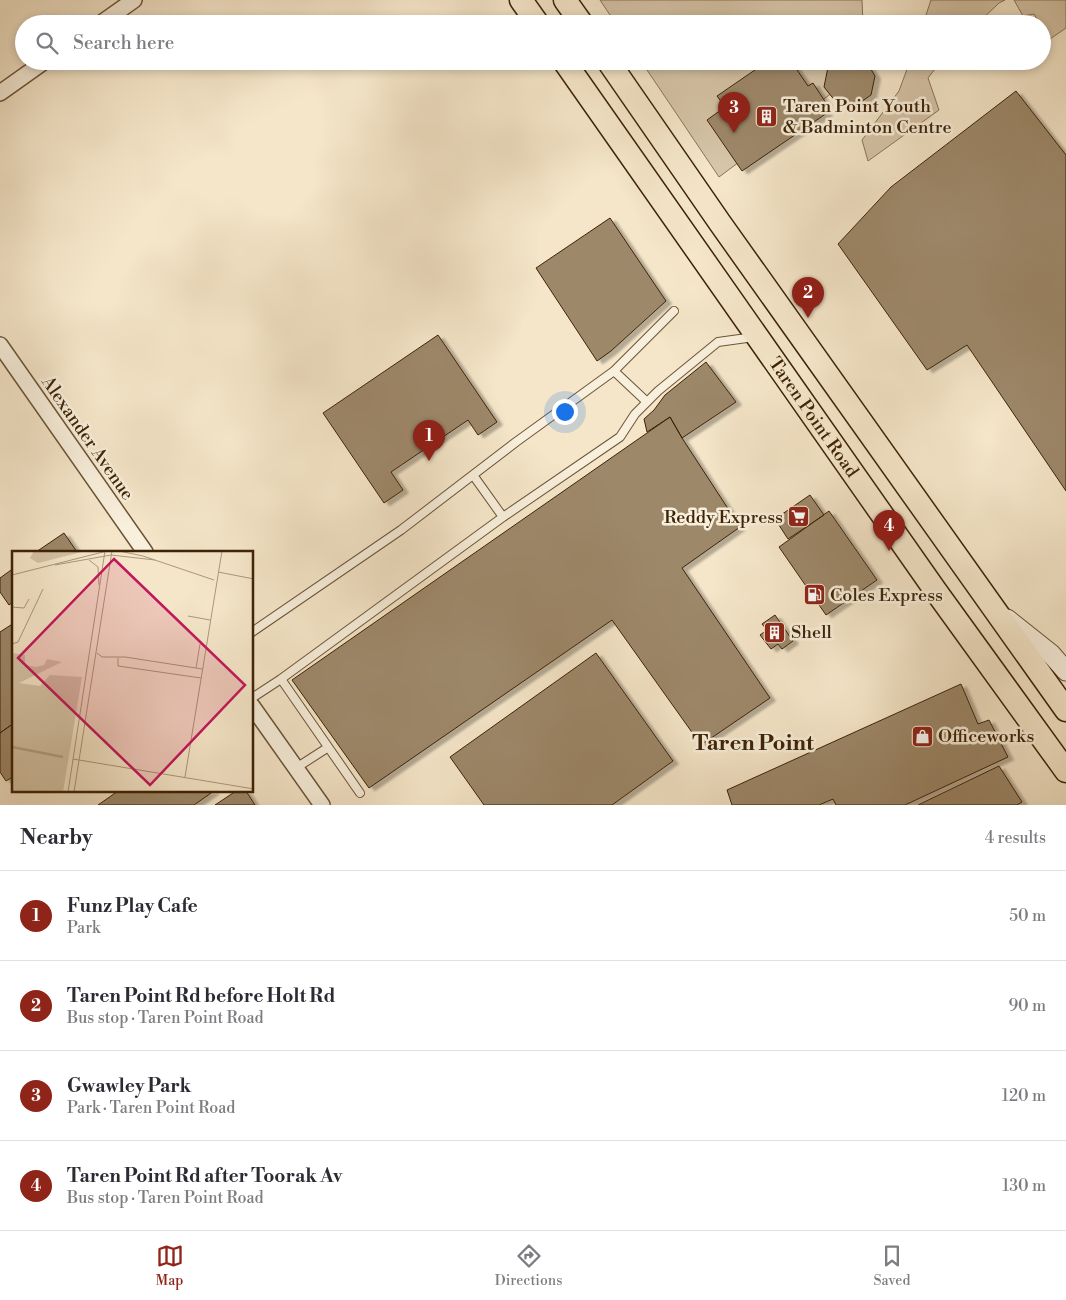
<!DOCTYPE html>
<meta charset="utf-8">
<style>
:root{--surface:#fff;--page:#f7f7f7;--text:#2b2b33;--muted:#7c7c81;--line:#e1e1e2;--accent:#8f2418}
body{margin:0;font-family:"Libre Bodoni",serif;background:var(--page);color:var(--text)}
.you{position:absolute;left:564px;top:411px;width:18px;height:18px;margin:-12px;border:4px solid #fff;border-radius:50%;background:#1a73e8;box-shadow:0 0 0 8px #1a73e833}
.badge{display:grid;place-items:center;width:32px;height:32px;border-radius:50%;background:var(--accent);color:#fff;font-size:16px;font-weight:700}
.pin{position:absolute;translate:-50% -41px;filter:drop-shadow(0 1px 2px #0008)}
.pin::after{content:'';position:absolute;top:26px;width:18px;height:15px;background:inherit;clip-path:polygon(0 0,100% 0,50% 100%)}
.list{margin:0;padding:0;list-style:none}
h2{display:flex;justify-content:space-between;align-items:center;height:65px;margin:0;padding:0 20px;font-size:21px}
h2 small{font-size:16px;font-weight:400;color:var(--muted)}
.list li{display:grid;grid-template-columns:32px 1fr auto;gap:15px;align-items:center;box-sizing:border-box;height:90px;padding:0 20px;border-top:1px solid var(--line)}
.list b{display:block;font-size:19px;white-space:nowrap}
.list p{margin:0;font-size:16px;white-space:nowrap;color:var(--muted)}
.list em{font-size:16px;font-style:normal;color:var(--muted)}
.icon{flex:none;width:28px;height:28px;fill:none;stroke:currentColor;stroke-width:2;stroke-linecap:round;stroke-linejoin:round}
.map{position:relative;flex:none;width:1066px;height:805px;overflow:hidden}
.search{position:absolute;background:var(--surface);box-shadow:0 2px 8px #0003;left:15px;right:15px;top:15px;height:55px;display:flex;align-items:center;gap:12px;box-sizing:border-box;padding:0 18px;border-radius:28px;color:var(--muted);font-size:19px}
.sheet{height:425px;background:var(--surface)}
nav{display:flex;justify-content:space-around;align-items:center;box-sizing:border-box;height:70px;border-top:1px solid var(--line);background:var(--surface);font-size:14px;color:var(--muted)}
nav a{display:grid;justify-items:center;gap:2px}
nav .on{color:var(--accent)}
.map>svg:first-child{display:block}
.green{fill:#d6c5a8;stroke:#8a7457}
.building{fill:#9d886b;stroke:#3d2306;filter:url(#shadow)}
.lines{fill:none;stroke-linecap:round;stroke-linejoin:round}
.service-casing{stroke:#6b5437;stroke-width:10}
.minor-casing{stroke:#6b5437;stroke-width:18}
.tertiary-casing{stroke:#6b5437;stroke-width:21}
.primary-casing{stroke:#3d2306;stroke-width:25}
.service{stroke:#f8efdc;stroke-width:8}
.minor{stroke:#f8efdc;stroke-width:15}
.tertiary{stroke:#f8efdc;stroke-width:19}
.primary{stroke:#f5e6c9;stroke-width:22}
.labels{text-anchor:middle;stroke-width:5;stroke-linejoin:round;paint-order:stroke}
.poi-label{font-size:18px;fill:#3d2306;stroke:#f8efdc;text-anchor:start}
.street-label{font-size:18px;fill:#3d2306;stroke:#f8efdc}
.district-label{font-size:22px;font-weight:bold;fill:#3d2306;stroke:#f8efdc}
.inset-river{fill:none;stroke:#b6a487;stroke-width:2.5}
.inset-road{fill:none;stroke:#ab987b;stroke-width:1}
.view{fill:#c2185b;fill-opacity:0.15;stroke:#c2185b;stroke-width:2.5}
.inset-edge{fill:none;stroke:#3d2306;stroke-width:2.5}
</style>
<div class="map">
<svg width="1066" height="805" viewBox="0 0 1066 805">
<defs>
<filter id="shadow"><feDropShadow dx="5.5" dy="3" stdDeviation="1" flood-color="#0004"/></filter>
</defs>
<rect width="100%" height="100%" fill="#f5e6c9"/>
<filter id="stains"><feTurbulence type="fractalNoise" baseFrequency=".004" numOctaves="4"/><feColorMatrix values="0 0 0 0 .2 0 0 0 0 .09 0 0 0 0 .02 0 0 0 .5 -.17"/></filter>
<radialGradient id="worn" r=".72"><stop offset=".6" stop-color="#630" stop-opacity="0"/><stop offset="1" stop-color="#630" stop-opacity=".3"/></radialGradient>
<path class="green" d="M600 0H862L863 24H616Z
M931 0H1005L999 3 977 24H923Z
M1014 0H1066V28L1050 39 1042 27V24H1040L1034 14 1023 16Z
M641 61H861L836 90 719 177Z
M910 61H941L928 78 939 110 868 161 862 140 899 91Z"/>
<path class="building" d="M768 61H791L808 86 813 83 826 103 822 106 827 113 742 171 707 120 725 107 717 96Z
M837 61H866L875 76 871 95 855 106 836 102 824 87 828 67Z
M1016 91 1066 155V491L967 345 927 370 838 244 891 187Z
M610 218 666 301 611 351 597 361 536 268Z
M438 335 497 422 478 435 468 420 391 472 403 490 384 503 323 413Z
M706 362 736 402 682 438 670 417 647 432 644 419 654 410 665 395Z
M670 417 682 438 740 527 682 568 770 698 701 745 612 620 369 788 292 680Z
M810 495 824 515 788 539 775 519Z
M829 511 877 580 826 615 779 547Z
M64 533 77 552H36Z
M14 568V601L9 605 0 592V578Z
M775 615 793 641 782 649 778 644 771 649 760 635 767 630 762 624Z
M14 623V723L0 733V632Z
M596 653 673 761 612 805H484L450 757Z
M961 684 978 724 989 720 1008 757 905 805H836L833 799 819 805H732L727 790Z
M14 723V776L6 781 0 772V733Z
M999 766 1022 802 1017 805H918Z
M118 791H214L194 805H98Z
M236 791H246L255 805H215Z"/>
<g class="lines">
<defs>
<path id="service" d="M614 371 674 311
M473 475 503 517
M252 632 401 530 516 442 614 371 647 402
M281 679 503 517 620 437 635 414 658 391 718 342 754 337
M252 698 281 679 360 793
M296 768 327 748"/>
<path id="minor" d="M100 24 134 0
M0 93 45 61
M0 345 145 552
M252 706 322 805"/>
<path id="tertiary" d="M1007 619 1051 654 1066 671"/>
<g id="primary">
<path d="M521 0 538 24"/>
<path d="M565 0 582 24"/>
<path id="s1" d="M564 61 935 590 1066 771"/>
<path d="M608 61 720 223 1066 710"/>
</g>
</defs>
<use href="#service" class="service-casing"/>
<use href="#minor" class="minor-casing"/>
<use href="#tertiary" class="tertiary-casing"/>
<use href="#primary" class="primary-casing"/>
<use href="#service" class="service"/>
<use href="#minor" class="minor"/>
<use href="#tertiary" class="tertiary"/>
<use href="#primary" class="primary"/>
</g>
<defs>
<symbol id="building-square" viewBox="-11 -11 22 22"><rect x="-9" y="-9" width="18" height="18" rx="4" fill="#8f2418" stroke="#f8efdc"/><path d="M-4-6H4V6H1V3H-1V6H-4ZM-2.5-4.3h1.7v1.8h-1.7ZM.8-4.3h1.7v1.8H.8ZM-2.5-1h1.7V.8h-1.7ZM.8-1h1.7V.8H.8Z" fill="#fff"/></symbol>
<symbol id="supermarket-square" viewBox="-11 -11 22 22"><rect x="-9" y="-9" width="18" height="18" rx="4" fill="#8f2418" stroke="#f8efdc"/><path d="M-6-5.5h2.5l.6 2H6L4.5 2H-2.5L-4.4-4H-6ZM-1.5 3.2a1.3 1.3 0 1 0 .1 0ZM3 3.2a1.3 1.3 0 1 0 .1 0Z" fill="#fff"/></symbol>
<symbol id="fuel-square" viewBox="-11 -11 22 22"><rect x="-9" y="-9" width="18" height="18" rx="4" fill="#8f2418" stroke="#f8efdc"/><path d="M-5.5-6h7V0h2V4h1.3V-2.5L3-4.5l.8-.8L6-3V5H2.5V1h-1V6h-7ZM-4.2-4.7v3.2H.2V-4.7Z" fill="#fff"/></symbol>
<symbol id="shop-square" viewBox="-11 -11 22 22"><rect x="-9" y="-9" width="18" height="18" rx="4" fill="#8f2418" stroke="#f8efdc"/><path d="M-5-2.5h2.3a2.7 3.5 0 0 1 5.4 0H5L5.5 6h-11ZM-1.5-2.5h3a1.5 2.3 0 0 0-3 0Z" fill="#fff"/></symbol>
</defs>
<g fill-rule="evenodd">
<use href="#building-square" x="754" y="104" width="25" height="25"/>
<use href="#supermarket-square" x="786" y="504" width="25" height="25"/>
<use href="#fuel-square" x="802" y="582" width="25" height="25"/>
<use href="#building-square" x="762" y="620" width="25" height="25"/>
<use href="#shop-square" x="910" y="724" width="25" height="25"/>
</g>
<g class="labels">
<g class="poi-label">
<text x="783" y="112">Taren Point Youth<tspan x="783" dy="21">&amp; Badminton Centre</tspan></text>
<text x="783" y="523" text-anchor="end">Reddy Express</text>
<text x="830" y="601">Coles Express</text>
<text x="791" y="638">Shell</text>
<text x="938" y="742">Officeworks</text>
</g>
<g class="street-label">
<text dy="6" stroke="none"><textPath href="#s1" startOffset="435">Taren Point Road</textPath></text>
<text transform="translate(88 438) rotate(55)" y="6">Alexander Avenue</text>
</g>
<g class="district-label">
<text x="753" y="750">Taren Point</text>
</g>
</g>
<g transform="translate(12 551)">
<rect width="241" height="241" fill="#f5e6c9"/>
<path d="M22 0H74L26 12 18 7ZM0 102 13 104V114L24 116 32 114 35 108 50 111 7 132 28 135 38 124 70 126 51 241H0Z" fill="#d6c5a8"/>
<path class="inset-river" d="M0 196 51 206"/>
<path class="inset-road" d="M107 0 131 5 202 29M77 9 86 16 87 34M43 14 99 4 143 9M206 21 242 28M0 24 95 0M0 56 12 57 17 48M176 65 198 69M0 93 6 91 31 38M188 93 184 117 190 118M85 102 90 106H113L184 117M106 107V115L189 127M61 208 242 238M173 226 210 0M56 241 93 0M62 241 100 0"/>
<path class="view" d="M102 8 233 134 138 234 6 107Z"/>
<rect width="241" height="241" class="inset-edge"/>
</g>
<rect width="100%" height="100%" filter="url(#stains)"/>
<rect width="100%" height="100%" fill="url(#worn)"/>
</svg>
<div class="you"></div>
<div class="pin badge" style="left:429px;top:461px">1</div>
<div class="pin badge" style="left:808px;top:318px">2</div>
<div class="pin badge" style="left:734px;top:133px">3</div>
<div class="pin badge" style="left:889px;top:551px">4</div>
<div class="search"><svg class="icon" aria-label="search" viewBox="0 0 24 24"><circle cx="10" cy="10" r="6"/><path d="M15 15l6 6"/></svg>Search here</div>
</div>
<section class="sheet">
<h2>Nearby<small>4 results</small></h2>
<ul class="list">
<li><span class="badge">1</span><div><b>Funz Play Cafe</b><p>Park</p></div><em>50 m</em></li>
<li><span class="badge">2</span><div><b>Taren Point Rd before Holt Rd</b><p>Bus stop · Taren Point Road</p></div><em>90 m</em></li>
<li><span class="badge">3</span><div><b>Gwawley Park</b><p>Park · Taren Point Road</p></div><em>120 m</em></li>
<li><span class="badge">4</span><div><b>Taren Point Rd after Toorak Av</b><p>Bus stop · Taren Point Road</p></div><em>130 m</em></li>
</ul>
</section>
<nav>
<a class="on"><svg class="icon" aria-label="map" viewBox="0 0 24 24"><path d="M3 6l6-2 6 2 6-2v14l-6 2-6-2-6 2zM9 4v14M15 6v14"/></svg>Map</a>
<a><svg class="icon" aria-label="directions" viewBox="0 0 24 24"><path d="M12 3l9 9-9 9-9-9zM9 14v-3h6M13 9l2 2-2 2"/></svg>Directions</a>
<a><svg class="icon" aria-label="saved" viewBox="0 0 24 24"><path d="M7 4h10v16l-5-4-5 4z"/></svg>Saved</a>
</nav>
